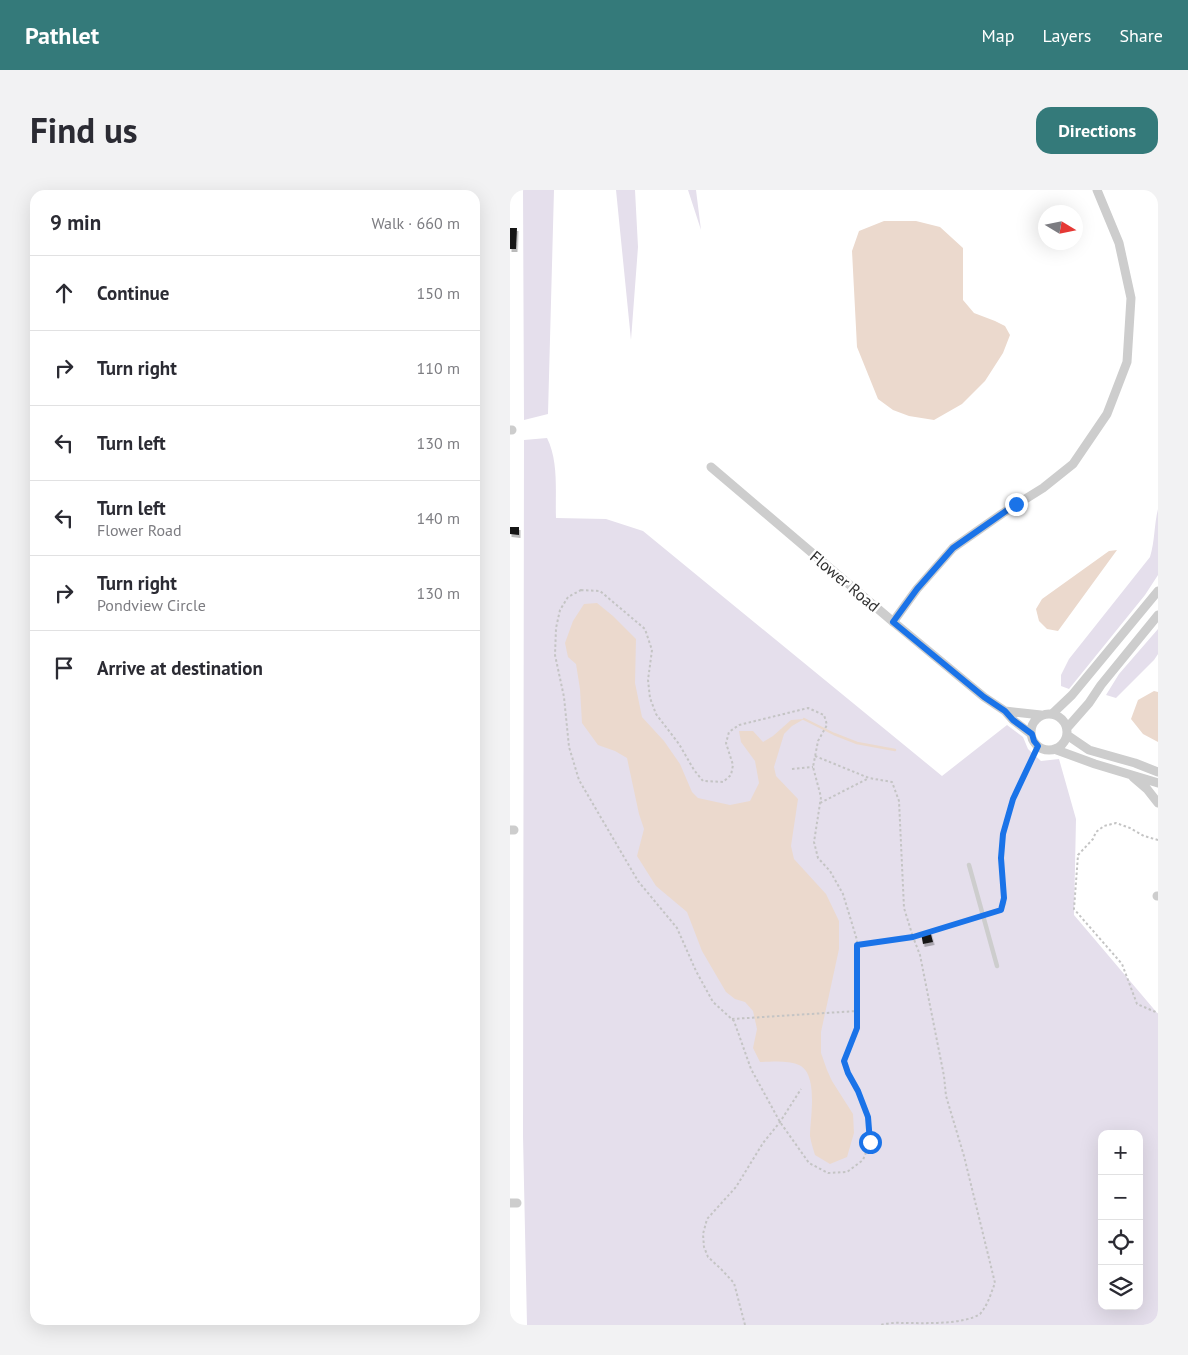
<!DOCTYPE html>
<meta charset="utf-8">
<style>
:root{--surface:#fff;--page:#f2f2f3;--text:#2b2b33;--muted:#7c7c81;--line:#e1e1e2;--accent:#347a7a}
body{margin:0;font-family:"PT Sans",sans-serif;background:var(--page);color:var(--text)}
.controls{position:absolute;right:15px;bottom:15px;display:grid;overflow:hidden;border-radius:10px;box-shadow:0 5px 20px #0002}
.controls button{width:45px;height:45px;display:grid;place-items:center;padding:0;border:0;border-bottom:1px solid var(--line);background:var(--surface);color:var(--text);font:25px sans-serif}
.compass{position:absolute;left:528px;top:15px;width:45px;height:45px;border-radius:50%;background:var(--surface);box-shadow:0 5px 20px #0002;rotate:100deg}
.stop{position:absolute;width:15px;height:15px;margin:-11px;border:4px solid #1a73e8;border-radius:50%;background:#fff}
.stop.end{background:#1a73e8;border-color:#fff;box-shadow:0 1px 5px #0008}
.list{margin:0;padding:0;list-style:none}
h2{display:flex;justify-content:space-between;align-items:center;height:65px;margin:0;padding:0 20px;font-size:21px}
h2 small{font-size:16px;font-weight:400;color:var(--muted)}
.list li{display:grid;grid-template-columns:32px 1fr auto;gap:15px;align-items:center;box-sizing:border-box;height:75px;padding:0 20px;border-top:1px solid var(--line)}
.list b{display:block;font-size:19px;white-space:nowrap}
.list p{margin:0;font-size:16px;white-space:nowrap;color:var(--muted)}
.list em{font-size:16px;font-style:normal;color:var(--muted)}
.icon{flex:none;width:28px;height:28px;fill:none;stroke:currentColor;stroke-width:2;stroke-linecap:round;stroke-linejoin:round}
.map{position:relative;flex:none;width:648px;height:1135px;overflow:hidden;border-radius:15px}
header{display:flex;align-items:center;gap:30px;box-sizing:border-box;height:70px;padding:0 25px;background:var(--accent);color:#fff}
header strong{font-size:24px}
nav{display:flex;gap:28px;margin-inline-start:auto;font-size:18px}
.intro{display:flex;align-items:center;justify-content:space-between;box-sizing:border-box;height:120px;padding:0 30px}
h1{margin:0;font-size:35px}
.button{padding:12px 22px;border-radius:15px;background:var(--accent);color:#fff;font-size:18px;font-weight:700}
main{display:flex;gap:30px;padding:0 30px}
aside{flex:1;background:var(--surface);border-radius:15px;box-shadow:0 5px 20px #0002}
.map>svg:first-child{display:block}
.green{fill:#e5dfec;fill-rule:evenodd}
.water{fill:#ebd9cd}
.lines{fill:none;stroke-linecap:round;stroke-linejoin:round}
.stream{stroke:#ebd9cd;stroke-width:2.5}
.building{fill:#171717;filter:url(#shadow)}
.path{stroke:#c4c4c4;stroke-width:2;stroke-dasharray:2.5 2.5;stroke-linecap:butt}
.lane{stroke:#cdcdcd;stroke-width:4.5}
.street{stroke:#cdcdcd;stroke-width:9}
.route{stroke:#1a73e8;stroke-width:6}
.labels{text-anchor:middle;stroke-width:5;stroke-linejoin:round;paint-order:stroke}
.street-label{font-size:16px;fill:#303030;stroke:#fff}
</style>
<header>
<strong>Pathlet</strong>
<nav><a>Map</a><a>Layers</a><a>Share</a></nav>
</header>
<div class="intro"><h1>Find us</h1><a class="button">Directions</a></div>
<main>
<aside>
<h2>9 min<small>Walk · 660 m</small></h2>
<ul class="list">
<li><svg class="icon" aria-label="ahead" viewBox="0 0 24 24"><path d="M12 20V5M6 11l6-6 6 6"/></svg><div><b>Continue</b></div><em>150 m</em></li>
<li><svg class="icon" aria-label="right" viewBox="0 0 24 24"><path d="M7 20v-9h11M14 6l5 5-5 5"/></svg><div><b>Turn right</b></div><em>110 m</em></li>
<li><svg class="icon" aria-label="left" viewBox="0 0 24 24"><path d="M17 20v-9H6M10 6l-5 5 5 5"/></svg><div><b>Turn left</b></div><em>130 m</em></li>
<li><svg class="icon" aria-label="left" viewBox="0 0 24 24"><path d="M17 20v-9H6M10 6l-5 5 5 5"/></svg><div><b>Turn left</b><p>Flower Road</p></div><em>140 m</em></li>
<li><svg class="icon" aria-label="right" viewBox="0 0 24 24"><path d="M7 20v-9h11M14 6l5 5-5 5"/></svg><div><b>Turn right</b><p>Pondview Circle</p></div><em>130 m</em></li>
<li><svg class="icon" aria-label="arrive" viewBox="0 0 24 24"><path d="M6 21V4h12l-3 4 3 4H6"/></svg><div><b>Arrive at destination</b></div></li>
</ul>
</aside>
<div class="map">
<svg width="648" height="1135" viewBox="0 0 648 1135">
<defs>
<filter id="shadow"><feDropShadow dx="1.5" dy="3" stdDeviation="0" flood-color="#0004"/></filter>
</defs>
<rect width="100%" height="100%" fill="#fff"/>
<path class="green" d="M13 0H44L38 224 14 230Z
M106 0H125L128 57 121 150Z
M178 0H186L191 40Z
M37 248C49 272 45 302 46 328L96 329 133 341 432 586 497 535 513 547 518 559 531 571 549 569 566 629 564 725 648 824V1135H17L13 946 14 250ZM592 944H629V1116H592Z
M648 319V385L635 405 559 499 551 496V485L559 469 640 367C645 351 644 335 648 319Z
M648 439V464L644 470 606 508 596 505 609 484Z"/>
<path class="water" d="M374 31H406L430 37 453 58V110L464 123 485 131 495 136 500 145 493 163 475 191 452 214 424 230 399 226 383 220 368 209 347 157 342 61 349 41Z
M607 360 548 441 537 439 529 431 526 419 532 409 599 361Z
M87 413 103 426 126 449 125 493 132 527 154 551 170 574 182 602 188 608 220 615 240 611 249 593 245 571 231 552 229 541H243L253 552 263 546 281 530 294 529 282 536 274 544 264 577 266 586 288 609 281 656 284 669 316 704 329 731V759L311 842V863L317 880 322 891 343 924 344 943 337 967 320 974 305 965C303 959 301 952 300 946 300 929 309 884 289 875 278 870 261 872 250 872L243 858 247 839 243 821 235 812 225 809 216 802 192 761 177 722 146 696 127 666 134 639 129 624 117 568 105 561 88 555 72 533 70 499 66 474 58 467 55 453 63 431 74 414Z
M644 501 648 502V552L633 544 621 529 628 510Z"/>
<g class="lines">
<path class="stream" d="M294 529 324 544 347 553 385 560"/>
</g>
<path class="building" d="M0 38H7L6 59H0Z
M0 337H9V345L0 344Z
M420 741 423 752 413 754 411 743Z"/>
<g class="lines">
<path class="path" d="M71 400 90 401 135 439 142 460 138 490 140 508 146 524 169 554 184 580 193 591 213 592 221 585 223 575 216 553 219 542 229 535 298 518 314 525 317 535 308 551 303 577 311 607 304 652 308 668 320 681 333 704 347 750V838L334 871 337 883 348 901 358 927 360 952 353 970 337 982 318 983 299 973 270 932 241 879 224 831 203 812 186 781 167 738 128 691 69 590 59 557 54 507 45 465 46 438 50 420 58 407Z
M305 566 359 588 382 592 389 611 394 718 403 747 467 727
M282 579 303 577
M310 613 359 588
M648 650 634 646 620 638 606 633 594 636 586 642 583 649 568 665 564 719 612 774 627 814 648 823
M347 755 403 747 410 765 434 886 436 906 454 966 485 1093C481 1103 478 1115 470 1124 453 1135 414 1133 392 1133 384 1132 376 1134 369 1135
M222 829 347 821
M235 1135 224 1093 211 1079 198 1067 194 1057 193 1044 197 1029 226 997 253 953 270 932 291 899"/>
<path class="lane" d="M459 675 487 776
M473 725 491 720 494 713 491 668 493 644 503 609 528 556"/>
<path class="street" d="M0 240H2
M201 277 381 430 474 507 495 521 503 530 521 544
M383 432 407 399 443 358 493 323 533 298 563 274 597 224 617 172 621 108 609 53 587 0
M495 521 531 525
M521 542a18 18 0 1 1 36 0a18 18 0 1 1-36 0Z
M542 524 562 505 648 401
M557 538 579 513 591 495 648 425
M557 545 579 560 625 573 648 582
M544 559 585 574 648 593
M623 587 637 599 648 613
M0 640H4
M647 706H648
M0 1013H7"/>
</g>
<g class="lines">
<path class="route" d="M360 952 358 927 348 901 338 883 334 871 347 838V755L403 747 491 720 494 708 491 668 493 644 503 609 528 556 524 551 522 544 503 530 495 521 474 507 383 432 407 399 443 358 506 314"/>
</g>
<g class="labels">
<g class="street-label">
<text transform="translate(335 391) rotate(40)" y="6">Flower Road</text>
</g>
</g>
</svg>
<div class="controls">
<button>+</button>
<button>−</button>
<button><svg class="icon" aria-label="locate" viewBox="0 0 24 24"><circle cx="12" cy="12" r="6"/><path d="M12 2v4M12 18v4M2 12h4M18 12h4"/></svg></button>
<button><svg class="icon" aria-label="layers" viewBox="0 0 24 24"><path d="M12 4l9 5-9 5-9-5zM3 14l9 5 9-5"/></svg></button>
</div>
<svg class="compass" viewBox="-18 -18 36 36"><path d="M0-13l5 13h-10z" fill="#e53935"/><path d="M0 13l5-13h-10z" fill="#7c7c81"/></svg>
<div class="stop" style="left:360px;top:952px"></div>
<div class="stop end" style="left:506px;top:314px"></div>
</div>
</main>
